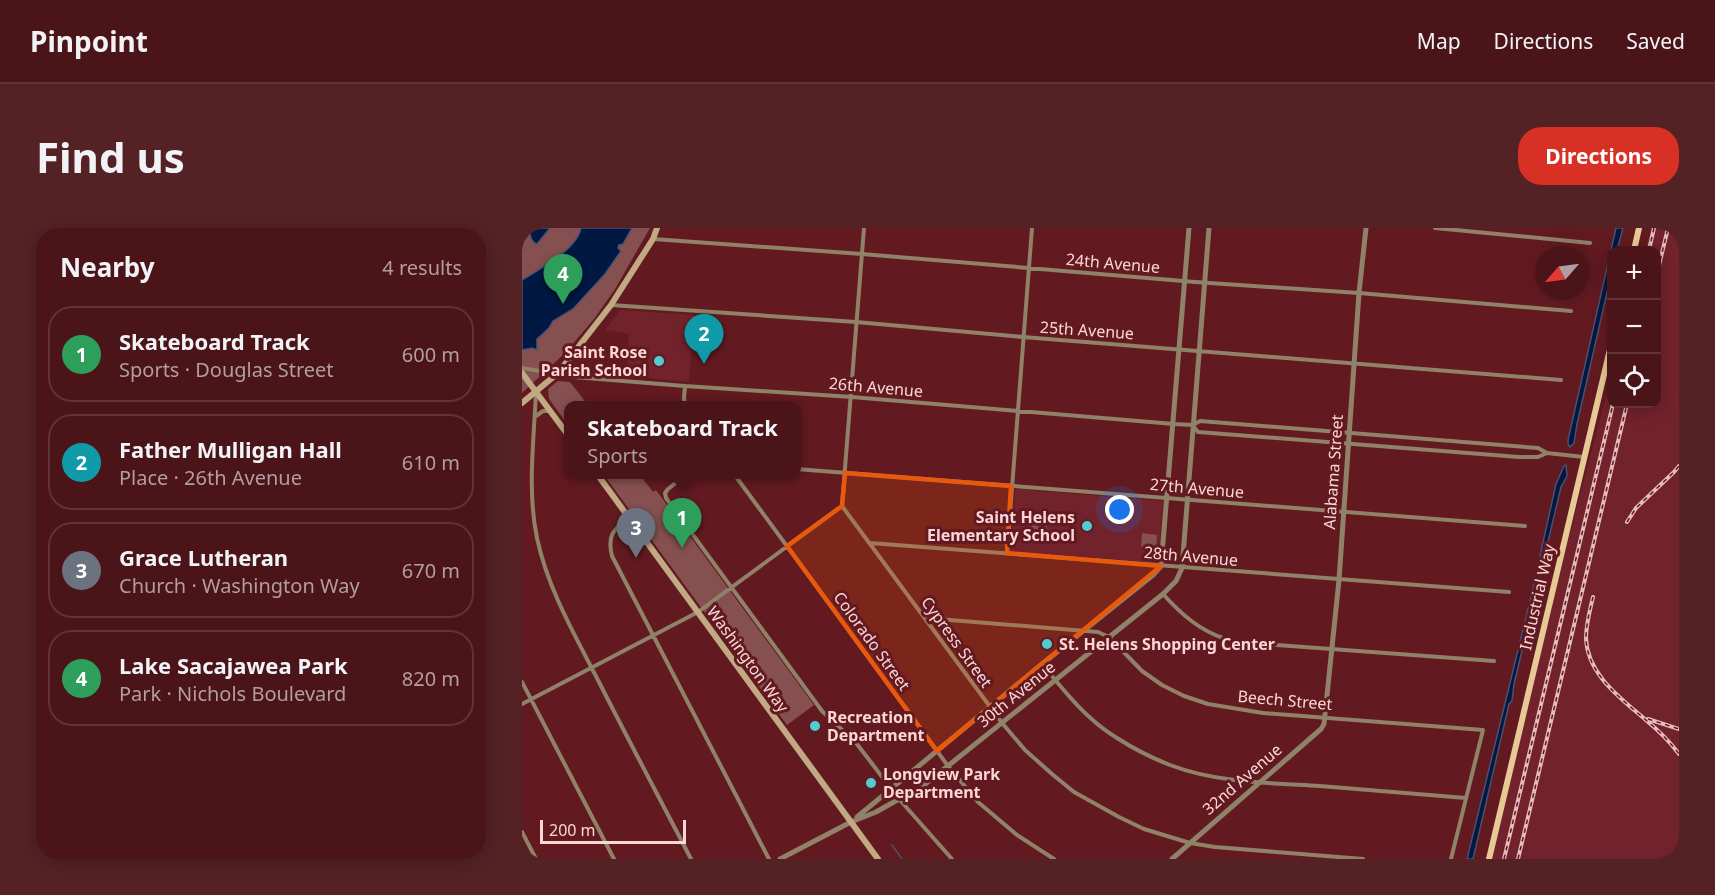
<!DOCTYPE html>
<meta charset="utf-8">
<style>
:root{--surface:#4a1418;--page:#542125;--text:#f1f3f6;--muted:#b29ea2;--line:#613337;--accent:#d93025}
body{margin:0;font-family:"Noto Sans",sans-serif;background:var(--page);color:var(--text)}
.controls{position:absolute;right:18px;top:18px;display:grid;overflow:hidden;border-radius:12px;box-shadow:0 3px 15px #0003}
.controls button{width:54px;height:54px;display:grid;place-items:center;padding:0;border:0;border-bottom:2px solid var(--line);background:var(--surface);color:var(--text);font:30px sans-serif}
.compass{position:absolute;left:1013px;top:18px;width:54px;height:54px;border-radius:50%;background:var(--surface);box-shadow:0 3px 15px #0003;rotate:242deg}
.scale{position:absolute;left:18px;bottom:15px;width:146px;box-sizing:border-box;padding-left:6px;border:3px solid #fbd6d5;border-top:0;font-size:16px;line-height:21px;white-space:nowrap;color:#fbd6d5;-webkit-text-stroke:4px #621a20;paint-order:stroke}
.you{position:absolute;left:598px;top:282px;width:21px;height:21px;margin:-15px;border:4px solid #fff;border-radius:50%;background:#1a73e8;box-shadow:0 0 0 9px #1a73e833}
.badge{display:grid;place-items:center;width:39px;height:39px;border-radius:50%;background:var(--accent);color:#fff;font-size:20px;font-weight:700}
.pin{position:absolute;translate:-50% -50px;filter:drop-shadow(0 2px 3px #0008)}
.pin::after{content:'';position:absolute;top:32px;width:21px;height:18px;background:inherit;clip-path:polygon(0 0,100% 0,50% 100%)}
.popup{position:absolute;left:42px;top:173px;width:237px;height:78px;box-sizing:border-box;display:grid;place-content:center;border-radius:12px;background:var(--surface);filter:drop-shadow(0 2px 4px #0005);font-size:20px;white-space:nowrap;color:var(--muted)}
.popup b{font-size:22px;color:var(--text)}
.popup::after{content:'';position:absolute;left:50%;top:100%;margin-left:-12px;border:12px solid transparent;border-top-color:var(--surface)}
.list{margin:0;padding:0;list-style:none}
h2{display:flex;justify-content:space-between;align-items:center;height:78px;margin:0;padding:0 24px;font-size:26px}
h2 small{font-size:20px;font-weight:400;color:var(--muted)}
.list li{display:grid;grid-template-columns:39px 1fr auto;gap:18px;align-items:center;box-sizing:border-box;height:96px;margin:0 12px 12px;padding:0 12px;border:2px solid var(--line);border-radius:24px}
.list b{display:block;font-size:22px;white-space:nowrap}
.list p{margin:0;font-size:20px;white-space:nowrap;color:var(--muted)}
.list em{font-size:20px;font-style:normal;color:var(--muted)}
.icon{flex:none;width:33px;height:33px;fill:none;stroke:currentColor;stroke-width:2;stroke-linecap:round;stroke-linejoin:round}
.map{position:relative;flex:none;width:1157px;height:631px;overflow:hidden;border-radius:24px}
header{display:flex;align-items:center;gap:36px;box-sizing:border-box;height:84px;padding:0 30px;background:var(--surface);border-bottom:2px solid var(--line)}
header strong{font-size:28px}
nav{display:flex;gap:33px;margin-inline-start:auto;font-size:21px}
.intro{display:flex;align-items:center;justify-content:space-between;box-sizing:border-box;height:144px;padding:0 36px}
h1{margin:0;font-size:42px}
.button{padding:15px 27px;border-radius:24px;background:var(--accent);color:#fff;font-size:21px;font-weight:700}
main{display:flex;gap:36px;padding:0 36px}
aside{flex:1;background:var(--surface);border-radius:24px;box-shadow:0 3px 15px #0003}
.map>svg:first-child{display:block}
.built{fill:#72222a}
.green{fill:#875050}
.water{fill:#011843;stroke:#4c516f;stroke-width:1.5}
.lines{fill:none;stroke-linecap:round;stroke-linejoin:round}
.stream{stroke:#4c516f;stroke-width:1.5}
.minor{stroke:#908169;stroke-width:4}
.tertiary{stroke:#908169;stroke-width:5}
.secondary{stroke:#c1a983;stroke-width:6}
.primary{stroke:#e7c996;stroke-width:6}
.rail-casing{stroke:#e5bbbb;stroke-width:4}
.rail{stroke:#621a20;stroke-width:1.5;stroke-dasharray:4.5;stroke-linecap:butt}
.marked{fill:#e8590c;fill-opacity:0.2;stroke:#e8590c;stroke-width:4.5;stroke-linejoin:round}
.poi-dot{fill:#51ccd2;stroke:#621a20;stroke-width:2}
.labels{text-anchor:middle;stroke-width:6;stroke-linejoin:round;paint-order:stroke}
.street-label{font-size:16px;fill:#fbd6d5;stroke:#621a20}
.poi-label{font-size:16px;font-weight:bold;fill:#fbd6d5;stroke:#621a20;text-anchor:start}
</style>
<header>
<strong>Pinpoint</strong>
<nav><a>Map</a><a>Directions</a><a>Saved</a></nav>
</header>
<div class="intro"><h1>Find us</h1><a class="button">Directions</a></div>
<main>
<aside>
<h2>Nearby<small>4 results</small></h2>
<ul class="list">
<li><span class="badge" style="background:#2e9e5b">1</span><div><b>Skateboard Track</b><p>Sports · Douglas Street</p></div><em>600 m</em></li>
<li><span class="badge" style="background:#0f9aa8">2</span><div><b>Father Mulligan Hall</b><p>Place · 26th Avenue</p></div><em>610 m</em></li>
<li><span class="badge" style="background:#6b7280">3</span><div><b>Grace Lutheran</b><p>Church · Washington Way</p></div><em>670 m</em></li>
<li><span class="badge" style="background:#2e9e5b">4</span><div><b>Lake Sacajawea Park</b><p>Park · Nichols Boulevard</p></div><em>820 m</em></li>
</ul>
</aside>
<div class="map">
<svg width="1157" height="631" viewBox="0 0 1157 631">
<rect width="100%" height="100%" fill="#621a20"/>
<path class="built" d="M1129 0H1157V631H967L1009 454 1089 149 1090 176H1134V22H1123Z
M98 82 172 87 167 154 105 148 107 106 83 102Z
M493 261 641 273 636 335 488 323Z"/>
<path class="green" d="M0 0H128L93 61 72 91 42 126 0 165Z
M36 153 48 154 66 177 46 178V197L27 171 26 161Z
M82 247H118L131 264 134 262 292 477 265 497Z
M505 295 525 297 524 308 504 306Z
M620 305 635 307 634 321 619 319Z"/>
<path class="water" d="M8 0H28L15 16C9 14 7 6 8 0Z
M59 0H110L101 16 97 17 96 20 99 23 83 46 51 81 31 93 27 100 15 111V122L10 120 0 122V52C18 41 55 21 59 0Z
M1094 0H1101L1095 22H1090L1089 47 1055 196 1052 215 1048 219 1046 216V212Z
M1044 237 1045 248 1039 259 992 456 990 473 987 476 951 631H945L1008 373 1034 256 1042 238Z"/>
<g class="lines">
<path class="stream" d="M370 617 380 631"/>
<path class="minor" d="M342 0 320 278 480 495 503 522 530 546 552 564 597 589 622 601 668 615 693 619 841 631
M913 0 1068 15
M131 11 340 26 673 54 837 65 1049 83
M89 77 334 94 501 109 1039 152
M0 140 52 149 163 158 330 169 652 196 671 197 678 193 1016 220 1025 225 1062 229
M163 158 162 170 163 178
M14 164C12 212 5 262 15 310 26 362 54 409 78 456 108 515 139 573 169 631
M14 188 21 183H28
M671 198 676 204 997 229H1016L1025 225
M274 241 1003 298
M165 246 146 261 143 265 144 270 300 483 335 516 377 571 430 631
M212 246 426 538 456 574 495 607 532 631
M106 290C91 302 85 308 90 328L247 631
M348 315 987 364
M485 325 510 0
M641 366C659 386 678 403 704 411 711 413 720 413 728 415L972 433
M403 390 576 404 587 409 620 443 640 457 662 468 686 476 741 485 961 502 929 631
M520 436C542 463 565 492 595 510 612 521 630 530 648 537 695 555 749 555 798 558 846 562 895 566 944 570
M0 454 92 631
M0 476 176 384 320 278
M0 604 14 631"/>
<path class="tertiary" d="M335 589 520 436 631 347 639 338 667 0
M258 631 329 594 354 584 402 557 641 366 654 353 660 340 687 0
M650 631 799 501 802 496 817 352 837 65 844 0"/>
<path class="secondary" d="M0 145 46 207
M0 175 36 145 89 77 131 11 135 0
M75 246 356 631"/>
<path class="primary" d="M1112 22 1117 0
M967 631 1090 113"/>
<defs>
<path id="rail" d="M1127 22 1132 0
M1134 50 1146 0
M1105 294 1114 280 1152 244 1157 238
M1071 369C1068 382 1064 396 1064 410 1065 447 1100 471 1125 493 1137 503 1148 514 1157 526
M1126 491 1157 501
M982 631 1091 176
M996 631 1105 176"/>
</defs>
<use href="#rail" class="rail-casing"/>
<use href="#rail" class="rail"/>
</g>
<path class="marked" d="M323 245 489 258 485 325 639 338 415 523 265 318 320 278Z"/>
<g class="poi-dot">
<circle cx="137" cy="133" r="6"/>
<circle cx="565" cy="298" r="6"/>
<circle cx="525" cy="416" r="6"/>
<circle cx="293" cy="498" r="6"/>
<circle cx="349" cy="555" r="6"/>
</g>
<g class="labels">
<g class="street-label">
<text transform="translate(591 35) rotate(5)" y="6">24th Avenue</text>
<text transform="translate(565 102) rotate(4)" y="6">25th Avenue</text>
<text transform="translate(354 159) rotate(5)" y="6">26th Avenue</text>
<text transform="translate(811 244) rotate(-86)" y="6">Alabama Street</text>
<text transform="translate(675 260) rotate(5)" y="6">27th Avenue</text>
<text transform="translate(669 328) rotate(5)" y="6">28th Avenue</text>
<text transform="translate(1015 369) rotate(-77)" y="6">Industrial Way</text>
<text transform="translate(350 413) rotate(54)" y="6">Colorado Street</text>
<text transform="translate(435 414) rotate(54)" y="6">Cypress Street</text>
<text transform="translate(226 431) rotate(54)" y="6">Washington Way</text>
<text transform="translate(494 466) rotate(-39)" y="6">30th Avenue</text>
<text transform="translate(763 472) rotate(5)" y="6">Beech Street</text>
<text transform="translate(720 551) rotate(-41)" y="6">32nd Avenue</text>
</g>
<g class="poi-label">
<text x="125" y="130" text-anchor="end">Saint Rose<tspan x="125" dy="18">Parish School</tspan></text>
<text x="553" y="295" text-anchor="end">Saint Helens<tspan x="553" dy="18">Elementary School</tspan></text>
<text x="537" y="422">St. Helens Shopping Center</text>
<text x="305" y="495">Recreation<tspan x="305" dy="18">Department</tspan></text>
<text x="361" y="552">Longview Park<tspan x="361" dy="18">Department</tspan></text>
</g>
</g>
</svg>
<div class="controls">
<button>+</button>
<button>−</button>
<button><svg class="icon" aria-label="locate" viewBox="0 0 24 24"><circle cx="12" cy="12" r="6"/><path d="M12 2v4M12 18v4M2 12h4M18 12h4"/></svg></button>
</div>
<svg class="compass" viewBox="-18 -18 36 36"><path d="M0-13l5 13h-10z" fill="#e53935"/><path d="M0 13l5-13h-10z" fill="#b29ea2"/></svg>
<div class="scale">200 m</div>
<div class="you"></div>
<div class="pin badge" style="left:160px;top:320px;background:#2e9e5b">1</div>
<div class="popup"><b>Skateboard Track</b>Sports</div>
<div class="pin badge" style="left:182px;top:136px;background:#0f9aa8">2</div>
<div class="pin badge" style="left:114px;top:330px;background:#6b7280">3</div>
<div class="pin badge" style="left:41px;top:76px;background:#2e9e5b">4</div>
</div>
</main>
